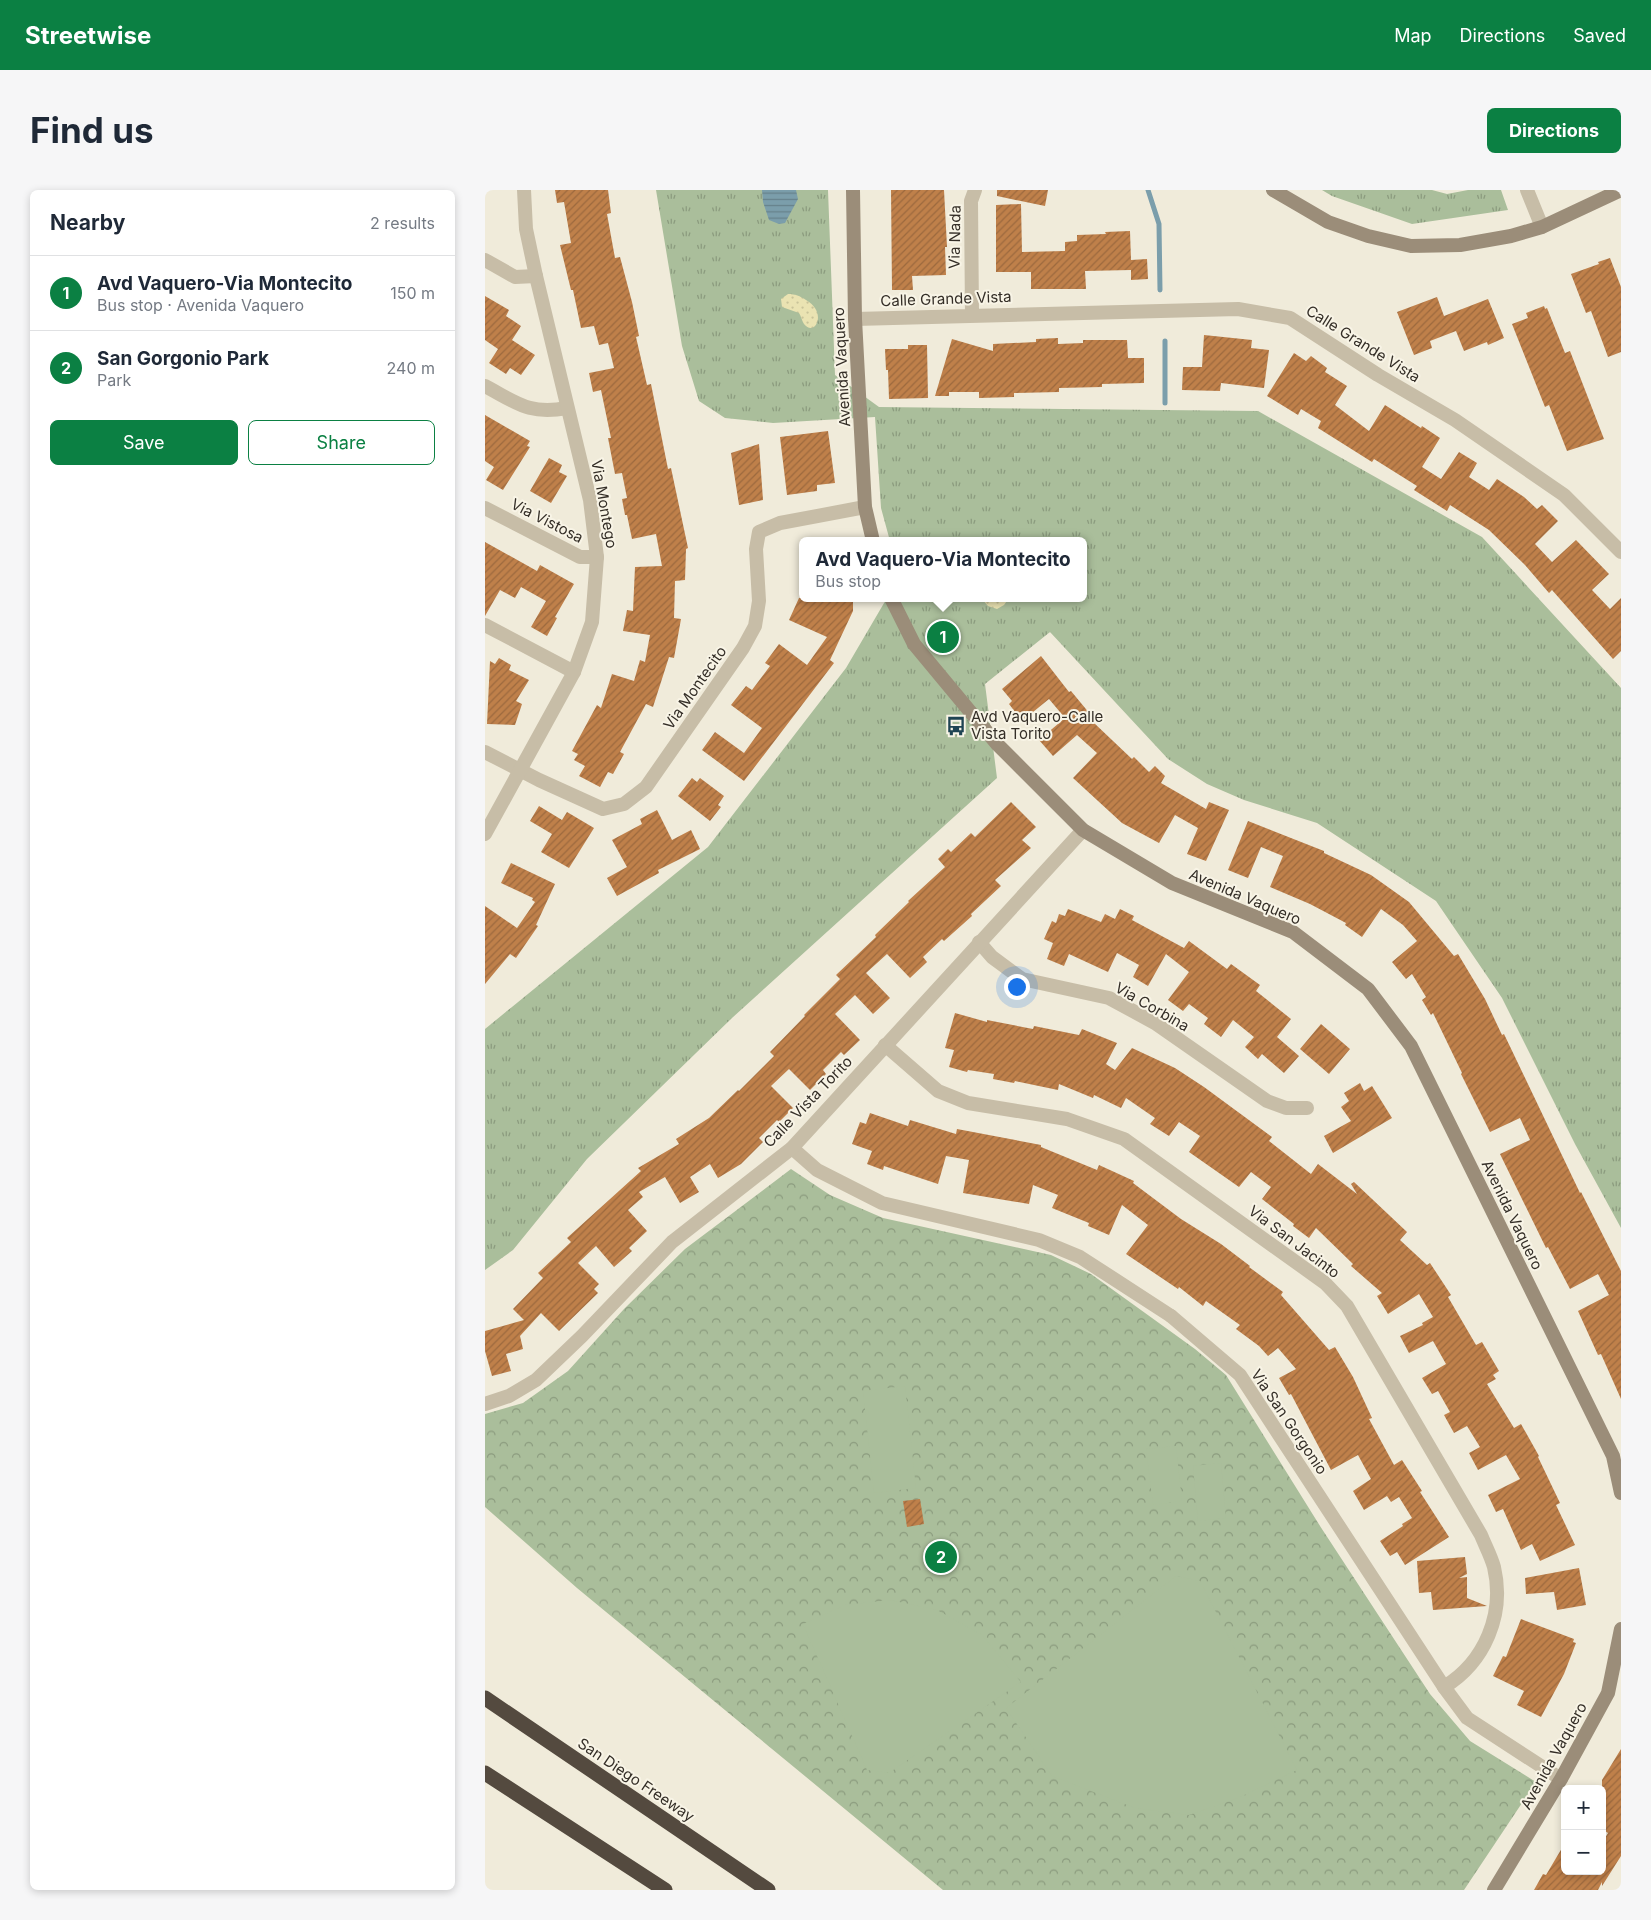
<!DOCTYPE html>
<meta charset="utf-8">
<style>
:root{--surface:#fff;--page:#f6f6f7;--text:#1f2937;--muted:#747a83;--line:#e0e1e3;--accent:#0b8043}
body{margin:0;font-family:Inter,sans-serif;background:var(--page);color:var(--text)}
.controls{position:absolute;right:15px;bottom:15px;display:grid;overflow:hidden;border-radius:8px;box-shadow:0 2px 8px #0003}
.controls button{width:45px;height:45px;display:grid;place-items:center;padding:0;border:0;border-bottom:1px solid var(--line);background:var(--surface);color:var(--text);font:25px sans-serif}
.you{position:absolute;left:531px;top:796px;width:18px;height:18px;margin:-12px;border:4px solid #fff;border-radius:50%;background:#1a73e8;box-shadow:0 0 0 8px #1a73e833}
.badge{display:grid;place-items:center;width:32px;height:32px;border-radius:50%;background:var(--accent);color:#fff;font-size:16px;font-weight:700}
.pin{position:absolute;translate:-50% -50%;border:2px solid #fff;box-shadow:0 1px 5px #0006}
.popup{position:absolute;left:314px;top:347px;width:288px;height:65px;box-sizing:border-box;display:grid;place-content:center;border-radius:8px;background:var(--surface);filter:drop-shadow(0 1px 4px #0005);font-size:16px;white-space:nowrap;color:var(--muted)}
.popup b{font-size:19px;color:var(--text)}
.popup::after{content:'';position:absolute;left:50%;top:100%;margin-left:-10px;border:10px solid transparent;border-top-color:var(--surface)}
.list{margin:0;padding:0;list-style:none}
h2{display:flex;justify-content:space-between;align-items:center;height:65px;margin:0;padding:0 20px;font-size:21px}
h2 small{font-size:16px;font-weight:400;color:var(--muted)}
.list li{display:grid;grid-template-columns:32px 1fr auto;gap:15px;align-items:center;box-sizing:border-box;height:75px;padding:0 20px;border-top:1px solid var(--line)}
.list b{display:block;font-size:19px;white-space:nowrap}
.list p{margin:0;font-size:16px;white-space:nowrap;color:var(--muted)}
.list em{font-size:16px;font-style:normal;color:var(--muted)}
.actions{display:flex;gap:10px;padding:15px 20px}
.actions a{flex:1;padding:11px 0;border:1px solid var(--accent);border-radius:8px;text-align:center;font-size:18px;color:var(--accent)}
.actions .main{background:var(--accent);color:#fff}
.map{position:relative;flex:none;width:1136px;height:1700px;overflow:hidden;border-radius:8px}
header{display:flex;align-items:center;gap:30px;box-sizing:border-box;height:70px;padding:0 25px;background:var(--accent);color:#fff}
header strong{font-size:24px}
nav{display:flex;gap:28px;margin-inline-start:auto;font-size:18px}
.intro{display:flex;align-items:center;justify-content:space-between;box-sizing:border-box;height:120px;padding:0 30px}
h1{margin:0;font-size:35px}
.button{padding:12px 22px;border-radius:8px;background:var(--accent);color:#fff;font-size:18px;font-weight:700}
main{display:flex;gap:30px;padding:0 30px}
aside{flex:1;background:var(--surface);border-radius:8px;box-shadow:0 2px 8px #0003}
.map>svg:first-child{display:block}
.grass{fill:url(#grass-tufts)}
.sand{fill:url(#sand-dots)}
.park{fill:url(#park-crowns)}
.pitch{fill:#aabe9b}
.water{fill:url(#water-rules)}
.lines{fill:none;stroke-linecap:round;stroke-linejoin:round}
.stream{stroke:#7b9eab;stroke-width:5}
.building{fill:url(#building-hatch)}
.minor{stroke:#c7bda7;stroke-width:14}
.tertiary{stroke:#c7bda7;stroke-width:14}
.secondary{stroke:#9b8d79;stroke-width:14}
.motorway{stroke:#544a3f;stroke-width:15}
.labels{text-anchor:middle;stroke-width:4;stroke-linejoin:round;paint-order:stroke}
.street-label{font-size:15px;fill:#342e27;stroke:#f8f4e6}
.poi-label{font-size:15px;fill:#342e27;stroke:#f8f4e6;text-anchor:start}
</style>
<header>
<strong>Streetwise</strong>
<nav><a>Map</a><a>Directions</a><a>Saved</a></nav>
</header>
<div class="intro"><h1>Find us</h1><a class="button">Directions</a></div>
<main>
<aside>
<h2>Nearby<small>2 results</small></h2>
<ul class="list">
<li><span class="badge">1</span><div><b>Avd Vaquero-Via Montecito</b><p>Bus stop · Avenida Vaquero</p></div><em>150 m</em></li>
<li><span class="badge">2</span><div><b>San Gorgonio Park</b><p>Park</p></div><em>240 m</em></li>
</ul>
<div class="actions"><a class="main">Save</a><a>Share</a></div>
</aside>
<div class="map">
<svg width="1136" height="1700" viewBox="0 0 1136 1700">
<defs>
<pattern id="grass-tufts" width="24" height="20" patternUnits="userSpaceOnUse" patternTransform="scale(1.25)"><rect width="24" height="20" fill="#aabe9b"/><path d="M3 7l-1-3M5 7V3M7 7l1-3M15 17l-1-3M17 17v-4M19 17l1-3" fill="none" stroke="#8b9b7e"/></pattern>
<pattern id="sand-dots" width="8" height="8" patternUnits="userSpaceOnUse" patternTransform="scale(1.25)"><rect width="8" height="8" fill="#eae3b2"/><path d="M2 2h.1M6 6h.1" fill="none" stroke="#c9c399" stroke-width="1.8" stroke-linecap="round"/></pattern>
<pattern id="park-crowns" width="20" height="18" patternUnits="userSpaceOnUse" patternTransform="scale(1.25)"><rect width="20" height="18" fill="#aabe9b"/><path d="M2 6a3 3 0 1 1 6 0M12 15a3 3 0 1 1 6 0" fill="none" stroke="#8b9b7e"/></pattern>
<pattern id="water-rules" width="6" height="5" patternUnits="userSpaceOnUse" patternTransform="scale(1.25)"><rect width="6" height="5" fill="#7b9eab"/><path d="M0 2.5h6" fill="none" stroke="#66818b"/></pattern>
<pattern id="building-hatch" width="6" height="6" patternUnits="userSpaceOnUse" patternTransform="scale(1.25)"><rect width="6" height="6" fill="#bf804a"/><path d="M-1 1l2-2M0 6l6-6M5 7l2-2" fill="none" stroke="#9c693e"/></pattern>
</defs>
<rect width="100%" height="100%" fill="#f0ebda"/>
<path class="grass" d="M171 0H343L350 185 394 217 773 221 997 347 1136 498V1038L1090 954 1017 808 951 711 832 633 759 610 722 594 683 569 565 442 500 494 512 588 247 828 102 969 28 1060 0 1080V839L223 657 361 478 402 408H598V351H405L396 318 390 227 288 233 240 228 214 211 197 156Z
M837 0H947L962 4 983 0H1016L1023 20 927 34 847 6Z"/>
<path class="sand" d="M303 104C310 104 315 106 321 110 343 122 330 148 319 134 317 131 316 126 314 123L297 117 296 109Z
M496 408H524L519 415 512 419 503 416Z"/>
<path class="park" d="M306 979 345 1005 398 1028 566 1065 606 1084 710 1159 741 1185 835 1336 945 1504 985 1551 1051 1592 979 1700H458L92 1398 0 1317V1224L38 1213 83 1181 139 1119 200 1059Z"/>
<path class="pitch" d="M420 1196 431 1298 389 1303 378 1201Z
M691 1256 697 1311 668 1315 661 1259Z
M736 1273 741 1328 713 1331 708 1276Z
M691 1386 715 1391 812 1580 753 1608 704 1625 650 1618 567 1586 521 1518Z
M405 1410 452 1420 497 1445 536 1492 404 1583 382 1580 318 1434 360 1415Z"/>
<path class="water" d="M277 0H311L313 9 300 33 294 34 284 30 278 12Z"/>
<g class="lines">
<path class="stream" d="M663 0 674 34 675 100
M680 213V151"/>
</g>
<path class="building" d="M70 0H123L126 23 122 24 130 68 135 67 147 112 154 146 151 147 162 195 166 194 183 279 186 278 203 358 201 359 200 390 190 391 189 428 196 429 189 468 184 467 168 517 161 514 135 562 139 564 128 584 123 582 115 597 94 586 100 576 89 570 93 564 87 561 112 515 116 518 127 484 149 491 155 470 160 472 165 445 138 441 142 420 148 421 150 377 177 376 171 344 147 349 142 325H140L137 309 142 308 137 283 130 284 123 248H126L116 200 108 202 104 183 129 178 123 153 114 155 109 136 96 138 88 100H86L75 55 86 53 79 12 72 13Z
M406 0H459L462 57H460L461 85 427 86 428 100H407Z
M512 0H563L560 16 512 6Z
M536 14 537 62 580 61V52L592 51V45L621 44 620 42 645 41 646 70 662 69 663 89 646 90V80L600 81 601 99H546V82H511V15Z
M1125 68 1136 97V162L1123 167 1106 121 1101 123 1086 84 1114 74 1113 72Z
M0 106 24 120 21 126 36 136 27 150 50 165 36 185 25 178 21 184 4 173 13 159 0 150Z
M952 107 959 126 1003 109 1019 148 1003 155 1002 152 979 161 971 141 945 151 947 158 929 165 912 122Z
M1059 116 1060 119 1062 118 1080 163 1085 161 1119 249 1082 261 1064 215 1060 217 1027 134 1043 128 1041 123Z
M719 145 767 150 766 158 784 160 779 198 736 193 735 201 697 200 698 177H717Z
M573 148V154L598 153V150H642L643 168H659V193L617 194V197L574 198V202L529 203V207L494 208V202H464V206H450L467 149 508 161V154L551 152V149Z
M423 155H442L443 208 404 209 403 180H401L400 159H423Z
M809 163 821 171 826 166 842 178 840 182 862 196 850 215 884 241 900 215 936 238 937 236 955 248 937 277 956 289 974 262 992 273 984 287 1004 300 1012 289 1039 307 1052 319 1057 315 1073 331 1050 354 1067 372 1091 350 1124 384 1107 400 1125 419 1136 408V461L1128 469 1067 400 1064 403 1040 375 1004 340 965 315 962 321 929 300 932 296 889 269 887 272 833 238 836 231 816 219 813 225 782 206Z
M0 225 45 251 42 256 45 257 18 300 1 290 9 277 0 271Z
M343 241 350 293 332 295V301L302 305 295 247Z
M274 254 278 310 254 315 246 263Z
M64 268 77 275 74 282 82 286 66 313 45 301Z
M0 352 52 381 55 375 89 394 70 427 72 428 62 446 46 437 61 411 36 397 30 408 15 400 0 426Z
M314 408H368V421L345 470 349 473 259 591 217 560 230 542 259 563 277 538 246 515 261 496 267 500 285 476 280 473 294 454 322 475 342 447 304 430Z
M556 466 584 502 586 501 610 530 608 532 647 569 649 567 664 582 670 576 680 586 676 593 721 619 724 612 744 620 721 671 702 664 713 638 690 625 674 653 637 633 588 588 612 563 592 545 568 566 554 550 580 528 564 509 537 531 524 514 527 511 517 499Z
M14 468 26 475 24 480 44 490 31 511 37 514 30 535 2 534 5 471 10 474Z
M207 588 212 592 215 588 239 606 233 615 236 617 225 631 193 606Z
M526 612 551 637 537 650 546 658 510 690 516 696 486 724 487 726 459 751 457 749 438 767 442 772 425 788 402 764 381 783 405 808 388 824 370 805 350 824 375 850 359 865 356 862 338 880 341 884 325 900 304 879 286 896 308 918 294 932 292 930 274 948 278 952 256 974 233 988 225 974 205 987 214 1002 195 1013 180 987 154 1002 158 1007 143 1020 162 1041 144 1058 147 1061 129 1077 111 1056 93 1073 114 1094 109 1099 113 1103 74 1141 56 1123 35 1146 38 1159 21 1164 26 1181 7 1186 0 1161V1141L39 1130 28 1119 58 1088 53 1083 86 1052 82 1048 156 981 153 978 194 954 191 949 224 928 253 900 254 901 289 866 285 862 320 826 319 825 355 789 351 785 391 747 390 745 424 712 423 711 460 677 453 669 463 659 466 662 486 643 490 647Z
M54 616 77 630 82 622 109 638 84 678 56 662 67 644 45 631Z
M172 620 187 650 206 640 215 659 173 680 174 683 132 706 122 688 142 677 127 650 157 634 155 629Z
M763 631 839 661V663L886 685 924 712 969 766 973 764 1000 809 1017 845 1019 844 1095 1003 1096 1002 1136 1081V1209L1116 1164 1113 1165 1093 1121 1124 1105 1113 1084 1085 1099 1063 1057 1061 1058 1015 964 1045 950 1035 928 1005 942 976 884 977 883 948 823 946 825 937 810 941 807 927 784 921 789 907 772 932 751 918 735 896 719 877 747 860 735 861 733 825 714 785 697 798 666 776 657 763 688 743 680Z
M26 673 70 694 51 735 53 736 31 768 25 764 0 794V716L32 738 50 712 47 710 48 708 16 693Z
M583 719 616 732 620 724 630 729 635 719 649 726 647 730 699 758 704 751 742 779 746 774 775 795 771 801 806 829 792 847 814 866 799 883 777 864 773 869 760 857 769 847 748 830 736 847 719 834 723 828 704 814 698 821 683 810 704 782 681 764 663 796 648 787 654 775 632 763 623 782 584 764 579 776 562 769 568 753 559 749 567 731 571 733 574 724 580 726Z
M470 823 502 832V830L548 839 549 836 594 845 597 839 632 853 621 874 630 880 647 858 690 878 719 897 787 947 784 951 826 984 833 974 872 1004 866 994 869 992 922 1042 915 1050 942 1075 945 1073 966 1105 963 1107 991 1155 997 1152 1014 1181 1008 1185 1011 1189 1002 1194 1029 1238 1036 1234 1054 1266 1053 1267 1075 1313 1071 1315 1090 1355 1055 1371 1047 1354 1036 1360 1018 1319 1011 1322 1003 1305 1035 1289 1021 1265 993 1280 984 1263 995 1257 982 1236 969 1243 959 1225 965 1222 953 1201 947 1204 937 1188 961 1174 948 1151 924 1163 915 1146 938 1135 937 1133 948 1127 934 1104 903 1124 892 1106 897 1103 866 1076 868 1074 831 1038 824 1048 808 1036 809 1034 777 1009 786 997 766 982 754 997 704 962 715 946 694 932 684 946 665 934 670 928 641 908 636 918 609 905 608 908 574 894 573 900 530 891 529 893 508 889 509 884 483 880 482 882 464 877 469 860 460 858Z
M836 834 865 859 844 884 815 859Z
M875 893 879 901 887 896 907 928 848 963 839 946 866 931 856 917 864 911 859 903Z
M385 923 423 936 425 930 471 944 472 939 556 955V957L612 980 614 975 649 991 648 993 696 1029 736 1054 765 1076 764 1077 798 1102 796 1105 844 1160 850 1157 868 1187 887 1228 884 1229 909 1275 917 1270 937 1301 935 1302 964 1347 920 1375 912 1362 905 1366 895 1351 918 1336 917 1334 927 1328 914 1307 906 1312 902 1306 879 1320 868 1301 886 1289 873 1265 846 1280 806 1204 804 1205 794 1188 811 1179 793 1158 783 1166 774 1156 751 1139 755 1135 721 1111 718 1116 694 1097 693 1099 641 1064 663 1035 637 1015 624 1045 603 1036 604 1033 567 1018 573 1005 548 995 544 1014 478 1003 484 970 461 966 453 994 399 976 398 980 382 974 387 961 367 954 375 932 381 934Z
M435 1309 439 1334 422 1337 418 1311Z
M980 1367 982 1384 974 1388 982 1387V1408L1002 1416 948 1420 946 1402 934 1403 932 1371Z
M1094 1378 1101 1415 1072 1420 1069 1402 1041 1404 1040 1388Z
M1036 1429 1089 1449 1088 1452 1091 1453 1079 1484 1056 1527 1032 1515 1039 1501 1008 1486 1018 1466 1021 1467Z
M1136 1559V1666L1117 1696V1692L1113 1700H1049L1058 1684 1061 1685 1080 1653V1681H1117V1653L1123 1643 1117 1639V1590Z"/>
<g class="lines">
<path class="minor" d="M1042 0 1057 37
M0 70 30 87 51 86
M487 125 486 11 490 0
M370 129 753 119 805 128 893 185 970 230 1079 305 1136 362
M0 196C32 213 44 225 82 218
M0 318 95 367H112
M0 435 89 482
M0 562 54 590 118 619 139 614 161 597 258 458 270 436 274 411 271 359 274 342 295 333 380 317
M494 752 507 767 537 789 624 808 670 833 782 911 801 918H822
M400 855 453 901 483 913 582 929 639 949 840 1093 862 1116 996 1345C1000 1355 1006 1366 1009 1377 1020 1424 1000 1472 959 1497
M307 958 332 980 397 1013 554 1050 595 1067 686 1126"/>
<path class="tertiary" d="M0 644 89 482 107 432 112 367 105 310 51 86 41 39 39 0
M686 1126 755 1185 959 1497 982 1528 1076 1589
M0 1214 24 1206 51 1190 97 1146 187 1052 307 958 598 640"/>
<path class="secondary" d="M368 0 370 129 380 317 388 351
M788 0 843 32 883 46 926 56 975 55 1026 46 1057 37 1136 0
M406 408 429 454 512 554 598 640 687 693 808 742 883 799 926 856 1128 1266 1136 1303
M1009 1700 1076 1589 1123 1503 1136 1439"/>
<path class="motorway" d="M0 1508 283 1700
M0 1583 180 1700"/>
</g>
<defs>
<symbol id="bus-bare" viewBox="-9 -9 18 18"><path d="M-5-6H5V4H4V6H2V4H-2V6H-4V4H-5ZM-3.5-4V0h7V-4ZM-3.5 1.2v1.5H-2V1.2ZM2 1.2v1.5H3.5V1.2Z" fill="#1f4453" stroke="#f8f4e6" stroke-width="2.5" paint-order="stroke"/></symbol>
</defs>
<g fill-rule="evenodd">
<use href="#bus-bare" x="457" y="522" width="28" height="28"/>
</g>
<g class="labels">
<g class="street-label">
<text transform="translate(470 47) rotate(-89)" y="5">Via Nada</text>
<text transform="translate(461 109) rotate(-2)" y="5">Calle Grande Vista</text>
<text transform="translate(878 154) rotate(32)" y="5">Calle Grande Vista</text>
<text transform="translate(357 177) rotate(-93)" y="5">Avenida Vaquero</text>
<text transform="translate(119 314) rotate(80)" y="5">Via Montego</text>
<text transform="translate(62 331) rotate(27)" y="5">Via Vistosa</text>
<text transform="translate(210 498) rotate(-55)" y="5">Via Montecito</text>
<text transform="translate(760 707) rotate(23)" y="5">Avenida Vaquero</text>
<text transform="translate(667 817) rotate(30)" y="5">Via Corbina</text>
<text transform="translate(323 912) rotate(-46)" y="5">Calle Vista Torito</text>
<text transform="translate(1027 1025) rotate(64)" y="5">Avenida Vaquero</text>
<text transform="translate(809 1052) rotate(37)" y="5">Via San Jacinto</text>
<text transform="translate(804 1232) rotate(56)" y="5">Via San Gorgonio</text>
<text transform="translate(1069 1566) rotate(-61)" y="5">Avenida Vaquero</text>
<text transform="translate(151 1590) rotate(34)" y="5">San Diego Freeway</text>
</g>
<g class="poi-label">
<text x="486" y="532">Avd Vaquero-Calle<tspan x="486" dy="17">Vista Torito</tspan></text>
</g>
</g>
</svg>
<div class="controls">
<button>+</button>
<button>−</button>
</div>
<div class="you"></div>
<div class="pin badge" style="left:458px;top:447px">1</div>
<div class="popup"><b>Avd Vaquero-Via Montecito</b>Bus stop</div>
<div class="pin badge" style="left:456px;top:1367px">2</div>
</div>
</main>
